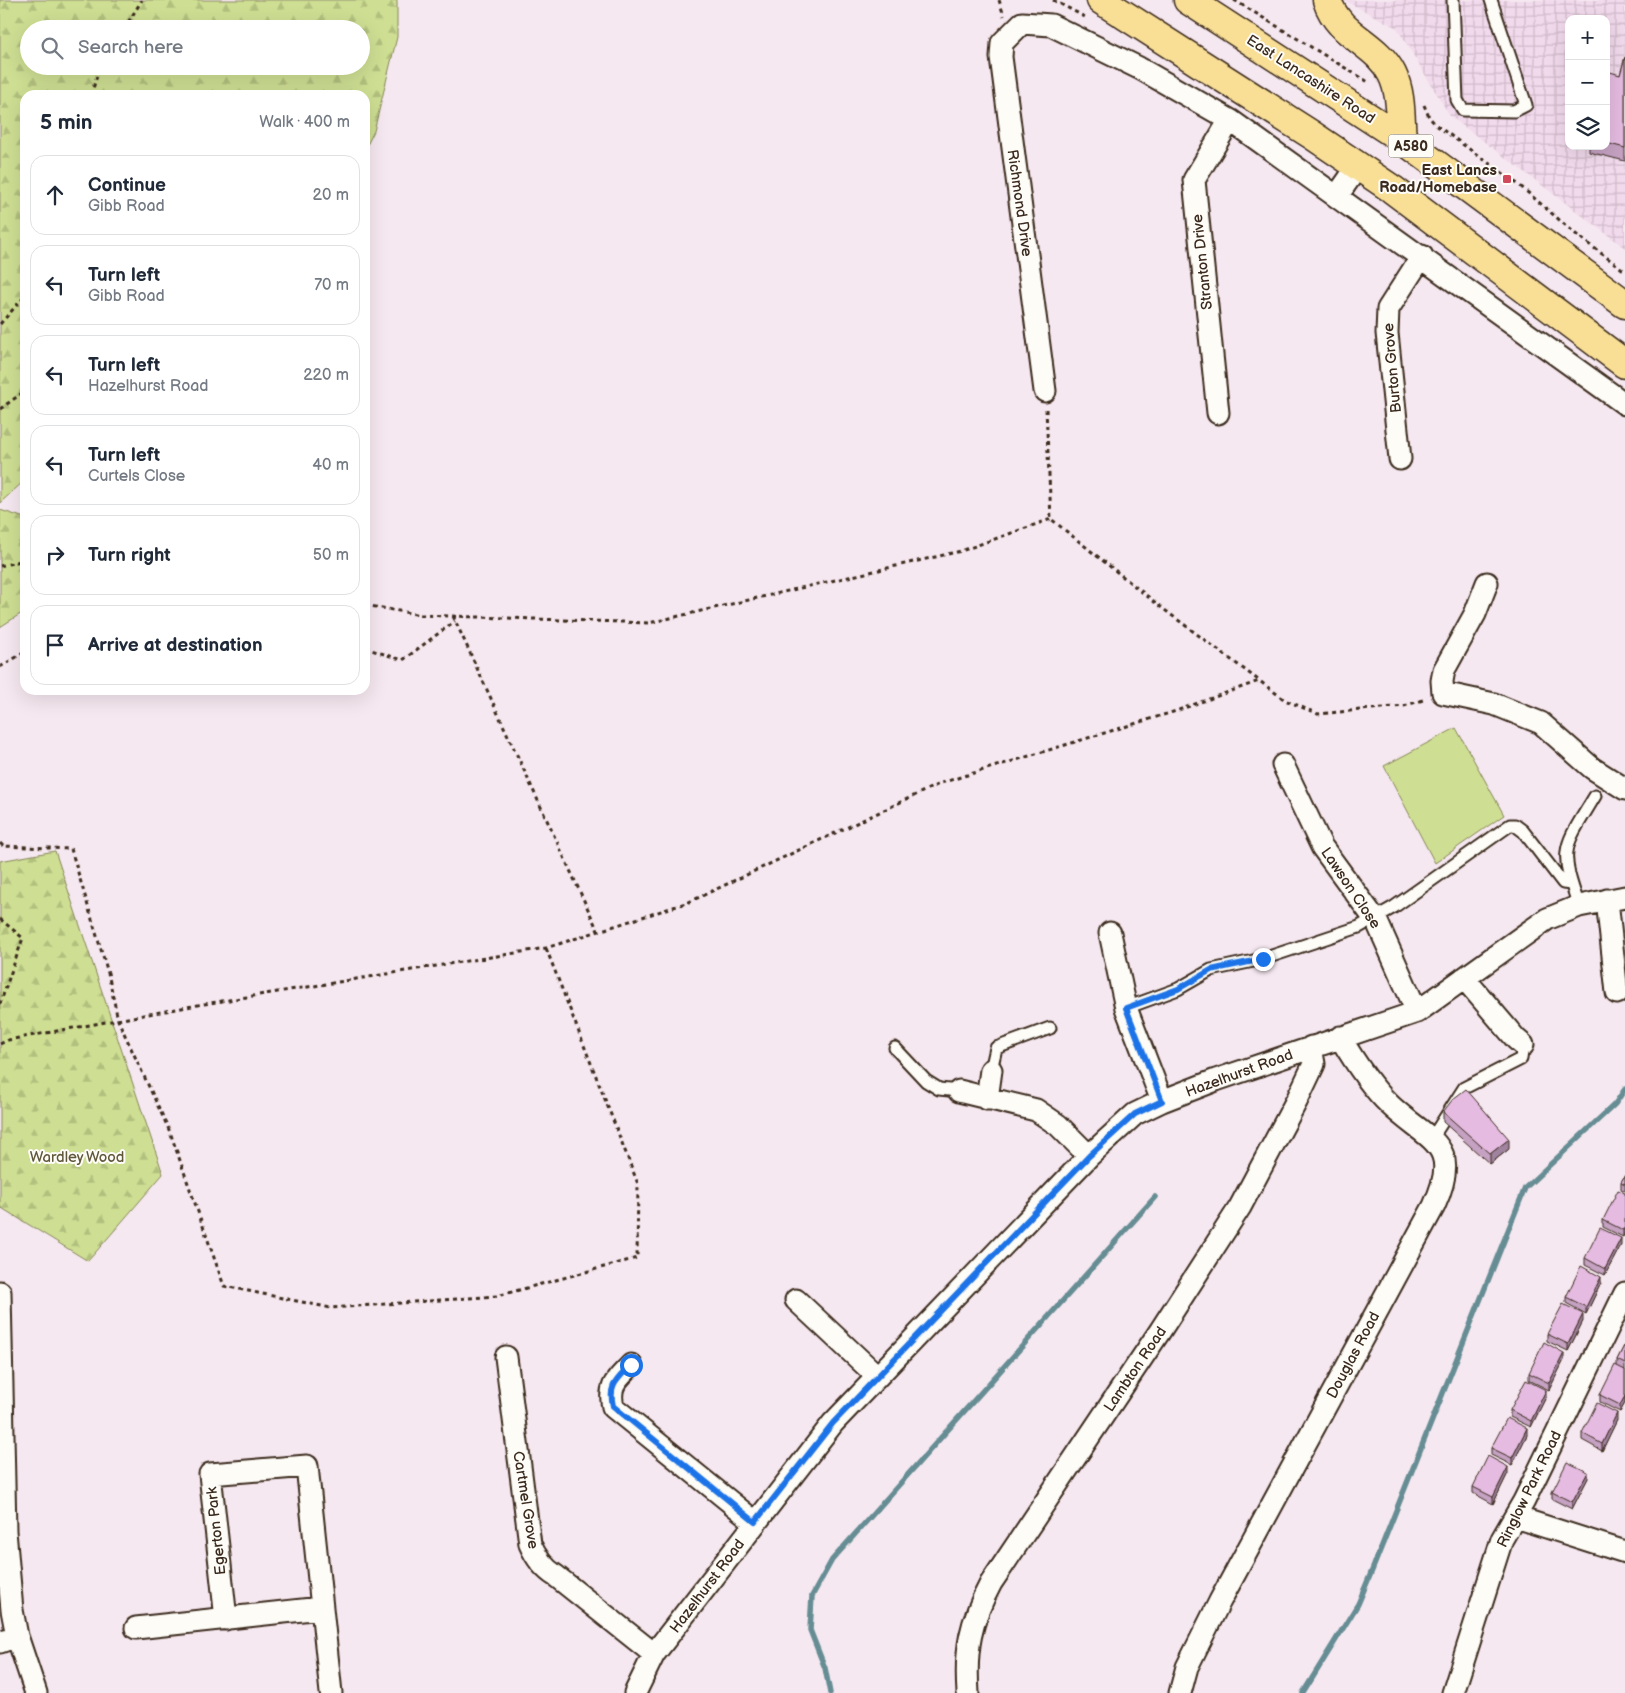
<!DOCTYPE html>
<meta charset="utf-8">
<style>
:root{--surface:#fff;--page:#f2f2f3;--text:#1f2937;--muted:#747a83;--line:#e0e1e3}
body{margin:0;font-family:"Balsamiq Sans",sans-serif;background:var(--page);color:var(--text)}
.controls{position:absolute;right:15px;top:15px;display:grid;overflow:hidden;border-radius:10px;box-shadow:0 5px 20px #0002}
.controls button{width:45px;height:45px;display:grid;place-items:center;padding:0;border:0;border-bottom:1px solid var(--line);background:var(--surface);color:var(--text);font:25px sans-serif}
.stop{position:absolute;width:15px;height:15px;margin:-11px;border:4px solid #1a73e8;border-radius:50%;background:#fff}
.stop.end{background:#1a73e8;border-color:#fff;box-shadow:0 1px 5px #0008}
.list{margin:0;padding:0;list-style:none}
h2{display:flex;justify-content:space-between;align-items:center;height:65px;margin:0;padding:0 20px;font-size:21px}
h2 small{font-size:16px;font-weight:400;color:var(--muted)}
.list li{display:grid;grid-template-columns:32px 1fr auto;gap:15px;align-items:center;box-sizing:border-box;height:80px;margin:0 10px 10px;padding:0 10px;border:1px solid var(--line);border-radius:15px}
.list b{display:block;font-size:19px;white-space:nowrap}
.list p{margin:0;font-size:16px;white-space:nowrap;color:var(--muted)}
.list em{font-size:16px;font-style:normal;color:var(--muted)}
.icon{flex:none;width:28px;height:28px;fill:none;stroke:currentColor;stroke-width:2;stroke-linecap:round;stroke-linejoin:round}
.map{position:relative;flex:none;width:1625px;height:1693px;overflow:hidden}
.search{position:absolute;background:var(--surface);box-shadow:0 5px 20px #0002;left:20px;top:20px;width:350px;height:55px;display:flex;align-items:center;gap:12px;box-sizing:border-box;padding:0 18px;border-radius:28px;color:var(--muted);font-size:19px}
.panel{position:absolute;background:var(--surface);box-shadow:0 5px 20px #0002;left:20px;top:90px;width:350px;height:605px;border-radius:15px}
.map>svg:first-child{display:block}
.industrial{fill:url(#industrial-grid);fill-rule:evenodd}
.green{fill:#cedf93;stroke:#848458}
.forest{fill:url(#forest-firs);stroke:#848458;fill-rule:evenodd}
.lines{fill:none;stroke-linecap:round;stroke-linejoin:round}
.stream{stroke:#668d94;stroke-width:5.5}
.lane-casing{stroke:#3b2a1e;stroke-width:15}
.street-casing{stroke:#3b2a1e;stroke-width:25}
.highway-casing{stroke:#3b2a1e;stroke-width:31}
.path{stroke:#3b2a1e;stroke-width:3;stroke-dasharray:4 4;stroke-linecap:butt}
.lane{stroke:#fdfcf7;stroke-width:11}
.street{stroke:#fdfcf7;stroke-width:21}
.highway{stroke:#f9df96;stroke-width:28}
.wall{fill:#c5a1c2;stroke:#3b2a1e}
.shaded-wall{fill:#a0839e;stroke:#3b2a1e}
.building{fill:#e5bbe1;stroke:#3b2a1e}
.route{stroke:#1a73e8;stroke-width:6}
.poi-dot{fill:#d1495b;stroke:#fdfcf7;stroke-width:2}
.labels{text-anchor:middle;stroke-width:4;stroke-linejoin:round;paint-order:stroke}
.shield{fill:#fdfcf7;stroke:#75695f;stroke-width:1}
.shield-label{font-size:14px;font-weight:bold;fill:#3b2a1e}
.street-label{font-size:15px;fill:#3b2a1e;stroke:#fdfcf7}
.poi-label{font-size:15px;font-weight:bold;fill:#3b2a1e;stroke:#fdfcf7;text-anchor:end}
.park-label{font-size:15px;fill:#60573b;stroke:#fdfcf7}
</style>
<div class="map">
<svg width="1625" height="1693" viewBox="0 0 1625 1693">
<defs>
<pattern id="industrial-grid" width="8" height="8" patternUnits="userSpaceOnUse" patternTransform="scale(1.25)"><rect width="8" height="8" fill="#f1daec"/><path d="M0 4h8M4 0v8" fill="none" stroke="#d0bbca"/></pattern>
<pattern id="forest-firs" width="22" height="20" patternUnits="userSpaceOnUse" patternTransform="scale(1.25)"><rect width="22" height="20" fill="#cedf93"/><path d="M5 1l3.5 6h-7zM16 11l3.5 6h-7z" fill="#b2c07e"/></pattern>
</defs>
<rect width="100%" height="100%" fill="#f6e8f0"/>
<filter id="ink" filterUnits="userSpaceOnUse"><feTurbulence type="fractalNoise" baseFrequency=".02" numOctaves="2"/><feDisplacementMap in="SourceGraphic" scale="10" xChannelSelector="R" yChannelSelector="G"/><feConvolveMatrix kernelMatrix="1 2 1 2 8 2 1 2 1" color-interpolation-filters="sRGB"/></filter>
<g filter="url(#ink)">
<path class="industrial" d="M1344 0H1625V248L1450 116 1397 28ZM1569 19H1606V146H1569Z"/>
<path class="green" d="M1456 728 1504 815 1435 863 1384 766Z"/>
<path class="forest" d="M0 0H397V37L374 131 365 149V95H25V480L0 503ZM29 29H361V66H29Z
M0 510 25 518V611L0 627Z
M55 851 163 1174 88 1261 0 1207V861Z"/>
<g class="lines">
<path class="stream" d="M830 1693 825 1668 810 1630 812 1596 832 1560 1155 1197
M1303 1693 1358 1604 1371 1573 1525 1188 1615 1104 1625 1089"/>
<defs>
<path id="lane" d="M1453 0 1457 100 1463 110 1514 111 1526 105 1491 0
M1579 906C1558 847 1564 848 1595 796
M1126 1008 1178 989 1211 970 1263 959 1359 927 1394 907 1510 825H1515L1523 831 1563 883 1571 884
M895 1048 926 1081 939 1089 959 1091
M991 1070 996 1048 1050 1028
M1432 1138 1464 1088 1521 1059 1523 1045"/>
<path id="street" d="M1337 196 1358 166
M1045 391 1001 57 1002 43 1022 23 1051 25 1139 68 1230 120 1625 404
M1218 413 1194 180 1230 120
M1400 459 1387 333 1388 309 1422 256
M1487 583 1475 614 1444 670 1442 681 1443 693 1494 704 1541 723 1592 768 1625 789
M1283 765 1322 847 1377 922 1417 1012
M1607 900 1617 993
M1110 933 1126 1008 1162 1101
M1464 978 1516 1039 1523 1045
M959 1091 1036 1110 1058 1125 1089 1156
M987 1099 991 1070
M0 1292 5 1531 12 1610 17 1636 36 1693
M796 1300 877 1376
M506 1357 530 1544C536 1558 543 1568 556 1576L654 1654
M631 1365C617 1380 608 1385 613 1407L755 1522
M1515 1517 1625 1552
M226 1619 210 1474 307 1466 331 1693
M136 1628 321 1608
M0 1642 17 1636
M635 1693 654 1654 833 1423 1089 1156 1135 1114 1162 1101 1216 1080 1417 1012 1547 919 1579 906 1625 897
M968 1693C965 1649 970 1622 991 1583L1160 1331 1240 1207 1297 1100 1314 1064 1311 1047
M1180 1693 1187 1667 1220 1601 1434 1206C1463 1143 1429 1142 1390 1105 1370 1086 1354 1061 1340 1037
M1453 1693 1502 1539 1524 1501 1625 1293"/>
<path id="highway" d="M1101 0 1312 135 1392 189 1625 364
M1188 0 1402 139 1625 304
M1327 0C1339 37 1376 42 1392 74 1402 94 1400 118 1402 139"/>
</defs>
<use href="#lane" class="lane-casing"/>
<use href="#street" class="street-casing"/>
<use href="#highway" class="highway-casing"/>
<path class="path" d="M999 0 1004 16
M1053 0 1085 17
M1234 0 1370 83
M124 29 142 0
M91 95 100 66
M1424 105 1429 117 1436 125 1519 185 1578 236 1625 271
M0 324 25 296
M0 409 25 391
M1046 409 1051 519 1162 608 1285 700 1318 714 1404 706 1426 699
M0 566 25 560
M365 605 421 615 649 623 961 551 1051 519
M453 616 598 931
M365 648 403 660 455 621
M0 667 25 652
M0 843 3 846 71 849 108 973 118 1020 170 1132 224 1286 331 1308 497 1296 637 1258 638 1184 546 948
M0 919 23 938 0 1004
M0 1044 8 1040 198 1005 546 948 689 902 941 783 1173 712 1259 681"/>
<use href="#lane" class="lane"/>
<use href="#street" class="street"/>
<use href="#highway" class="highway"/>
</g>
<path class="wall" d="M1625 57V161L1589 152V146H1606V73L1620 75Z
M1443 1112 1509 1149 1490 1164 1443 1122Z
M1625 1175V1191L1621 1189V1182Z
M1625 1193V1233L1623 1237 1603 1227V1220Z
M1621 1245 1605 1275 1585 1265V1258Z
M1601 1283 1586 1314 1566 1303V1297Z
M1583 1321 1568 1351 1547 1341V1334Z
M1625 1344V1403L1620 1412 1600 1402V1395L1617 1366V1360Z
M1564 1360 1549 1390 1529 1380V1373Z
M1546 1397 1531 1427 1510 1417V1410Z
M1617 1420 1602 1451 1582 1440V1433Z
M1527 1435 1512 1465 1491 1455V1448Z
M1508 1473 1493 1504 1473 1493V1487Z
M1588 1478 1572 1509 1552 1499V1492Z"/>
<path class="shaded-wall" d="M1509 1139V1149L1490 1164V1154Z
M1625 1227V1233L1623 1237V1230Z
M1621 1238V1245L1605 1275V1269Z
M1601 1277V1283L1586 1314V1307Z
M1583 1314V1321L1568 1351V1344Z
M1564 1353V1360L1549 1390V1383Z
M1546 1390V1397L1531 1427V1421Z
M1625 1396V1403L1620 1412V1405Z
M1617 1413V1420L1602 1451V1444Z
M1527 1428V1435L1512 1465V1458Z
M1508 1467V1473L1493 1504V1497Z
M1588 1472V1478L1572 1509V1502Z"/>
<path class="building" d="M1625 57V148L1606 143V73L1607 71 1620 75Z
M1466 1089 1509 1139 1490 1154 1443 1112 1453 1099Z
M1625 1175V1184L1621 1182Z
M1618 1190 1625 1193V1227L1623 1230 1603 1220Z
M1600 1228 1621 1238 1605 1269 1585 1258Z
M1581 1266 1601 1277 1586 1307 1566 1297Z
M1563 1304 1583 1314 1568 1344 1547 1334Z
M1544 1342 1564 1353 1549 1383 1529 1373Z
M1625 1344V1364L1617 1360Z
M1615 1365 1625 1370V1396L1620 1405 1600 1395Z
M1526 1380 1546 1390 1531 1421 1510 1410Z
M1597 1403 1617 1413 1602 1444 1582 1433Z
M1507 1418 1527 1428 1512 1458 1491 1448Z
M1488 1456 1508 1467 1493 1497 1473 1487Z
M1567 1462 1588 1472 1572 1502 1552 1492Z"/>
</g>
<g class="lines" filter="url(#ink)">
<path class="route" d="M631 1365C617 1380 608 1385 613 1406L755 1522 833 1423 1089 1156 1135 1114 1162 1101 1126 1008 1178 989 1211 970 1263 959"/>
</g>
<rect class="poi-dot" x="1502" y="174" width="10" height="10" rx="2.5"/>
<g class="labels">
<rect class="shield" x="1388.5" y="134.5" width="45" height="23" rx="4"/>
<g class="shield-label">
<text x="1411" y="151">A580</text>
</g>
<g class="street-label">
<text transform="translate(1311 79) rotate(33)" y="5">East Lancashire Road</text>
<text transform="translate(1020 203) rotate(82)" y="5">Richmond Drive</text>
<text transform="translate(1202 262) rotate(-96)" y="5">Stranton Drive</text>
<text transform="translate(1392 368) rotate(-95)" y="5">Burton Grove</text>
<text transform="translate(1351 888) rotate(56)" y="5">Lawson Close</text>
<text transform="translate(1239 1073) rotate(-20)" y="5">Hazelhurst Road</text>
<text transform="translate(1353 1355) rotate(-62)" y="5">Douglas Road</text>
<text transform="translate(1135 1369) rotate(-56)" y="5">Lambton Road</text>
<text transform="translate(1529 1489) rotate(-64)" y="5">Ringlow Park Road</text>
<text transform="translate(526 1500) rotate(81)" y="5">Cartmel Grove</text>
<text transform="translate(216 1531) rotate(-96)" y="5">Egerton Park</text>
<text transform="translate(707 1586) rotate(-53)" y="5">Hazelhurst Road</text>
</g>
<g class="poi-label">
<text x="1497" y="175">East Lancs<tspan x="1497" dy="17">Road/Homebase</tspan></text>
</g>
<g class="park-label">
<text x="77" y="1162">Wardley Wood</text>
</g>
</g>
</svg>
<div class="controls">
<button>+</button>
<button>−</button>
<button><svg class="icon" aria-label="layers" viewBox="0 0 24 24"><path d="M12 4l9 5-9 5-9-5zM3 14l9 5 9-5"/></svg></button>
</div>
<div class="stop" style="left:631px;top:1365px"></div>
<div class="stop end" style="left:1263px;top:959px"></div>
<div class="search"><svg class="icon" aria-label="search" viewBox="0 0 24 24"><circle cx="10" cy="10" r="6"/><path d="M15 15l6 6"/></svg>Search here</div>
<section class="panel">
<h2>5 min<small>Walk · 400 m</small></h2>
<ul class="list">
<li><svg class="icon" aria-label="ahead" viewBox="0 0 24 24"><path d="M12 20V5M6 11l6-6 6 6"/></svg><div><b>Continue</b><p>Gibb Road</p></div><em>20 m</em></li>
<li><svg class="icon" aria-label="left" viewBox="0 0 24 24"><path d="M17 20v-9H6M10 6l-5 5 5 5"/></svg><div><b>Turn left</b><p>Gibb Road</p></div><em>70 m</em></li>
<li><svg class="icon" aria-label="left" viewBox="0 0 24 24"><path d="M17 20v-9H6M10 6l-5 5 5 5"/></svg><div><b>Turn left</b><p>Hazelhurst Road</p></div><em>220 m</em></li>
<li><svg class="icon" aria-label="left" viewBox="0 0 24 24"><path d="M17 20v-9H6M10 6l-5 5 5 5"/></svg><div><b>Turn left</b><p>Curtels Close</p></div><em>40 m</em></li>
<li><svg class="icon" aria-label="right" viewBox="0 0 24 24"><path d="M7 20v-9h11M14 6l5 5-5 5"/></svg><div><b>Turn right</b></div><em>50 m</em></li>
<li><svg class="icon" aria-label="arrive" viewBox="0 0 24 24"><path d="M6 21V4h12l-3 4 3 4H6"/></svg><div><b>Arrive at destination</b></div></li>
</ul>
</section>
</div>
